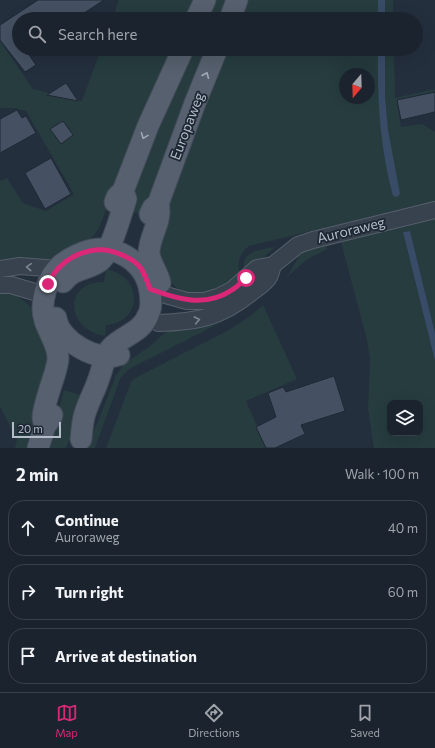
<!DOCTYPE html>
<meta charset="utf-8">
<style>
:root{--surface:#1b232e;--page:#242b36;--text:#f1f3f6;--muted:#a0a4aa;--line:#39404a;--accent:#db2777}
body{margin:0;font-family:Commissioner,sans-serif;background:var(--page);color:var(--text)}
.controls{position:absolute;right:12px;bottom:12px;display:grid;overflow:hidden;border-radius:8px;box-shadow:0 4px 16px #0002}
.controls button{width:36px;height:36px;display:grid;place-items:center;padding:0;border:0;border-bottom:1px solid var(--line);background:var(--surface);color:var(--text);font:20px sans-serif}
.compass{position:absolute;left:339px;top:68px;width:36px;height:36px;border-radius:50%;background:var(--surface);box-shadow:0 4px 16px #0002;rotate:199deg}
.scale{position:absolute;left:12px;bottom:10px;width:49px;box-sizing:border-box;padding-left:4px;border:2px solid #b4bcc9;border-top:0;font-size:11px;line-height:14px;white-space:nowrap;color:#b4bcc9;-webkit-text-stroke:3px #1d2633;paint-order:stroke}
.stop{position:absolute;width:12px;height:12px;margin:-9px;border:3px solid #db2777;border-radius:50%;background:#fff}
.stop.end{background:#db2777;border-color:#fff;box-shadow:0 1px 4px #0008}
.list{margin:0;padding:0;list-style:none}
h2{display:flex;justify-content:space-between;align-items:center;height:52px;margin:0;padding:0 16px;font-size:17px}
h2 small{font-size:13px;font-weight:400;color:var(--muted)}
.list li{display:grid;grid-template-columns:26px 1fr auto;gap:12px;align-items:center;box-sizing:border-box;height:56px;margin:0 8px 8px;padding:0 8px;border:1px solid var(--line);border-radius:16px}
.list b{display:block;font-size:15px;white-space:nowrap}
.list p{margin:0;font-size:13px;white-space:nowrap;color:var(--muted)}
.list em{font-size:13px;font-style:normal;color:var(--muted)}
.icon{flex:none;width:22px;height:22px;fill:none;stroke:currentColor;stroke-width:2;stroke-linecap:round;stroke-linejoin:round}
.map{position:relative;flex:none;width:435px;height:448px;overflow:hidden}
.search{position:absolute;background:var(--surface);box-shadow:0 4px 16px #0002;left:12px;right:12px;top:12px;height:44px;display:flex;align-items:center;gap:10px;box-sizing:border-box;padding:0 14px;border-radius:22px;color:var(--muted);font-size:15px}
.sheet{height:244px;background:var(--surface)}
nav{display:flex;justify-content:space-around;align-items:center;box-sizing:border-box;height:56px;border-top:1px solid var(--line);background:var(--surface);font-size:11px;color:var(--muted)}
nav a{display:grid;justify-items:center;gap:2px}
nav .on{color:var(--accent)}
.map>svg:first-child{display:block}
.green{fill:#263c3f;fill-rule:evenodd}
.water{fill:#394c67}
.building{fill:#455162;stroke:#1f2835}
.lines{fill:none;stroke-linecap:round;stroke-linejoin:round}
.minor-casing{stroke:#565f6c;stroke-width:18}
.major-casing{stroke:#414a57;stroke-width:23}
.minor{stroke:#38414e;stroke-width:16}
.major{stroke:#56606e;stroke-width:21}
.oneway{stroke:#a1aab7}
.oneway2{stroke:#7c8592}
.route{stroke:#db2777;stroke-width:5}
.labels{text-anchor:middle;stroke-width:3.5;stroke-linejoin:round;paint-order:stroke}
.street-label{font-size:14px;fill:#b4bcc9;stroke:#1d2633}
</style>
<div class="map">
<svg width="435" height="448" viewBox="0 0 435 448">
<rect width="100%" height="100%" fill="#242f3e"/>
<path class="green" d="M119 0H194L186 19H112Z
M215 0H228L220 19H207Z
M248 0H393V19H240Z
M0 41 33 89 82 101 101 49H173L122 169 99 228 94 235 88 241 45 263 29 261H0V181L7 178 23 203 46 211 74 194 26 111 15 108H0Z
M193 49H207L143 215 127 210 147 155Z
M227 49H394L395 98 435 89V92L397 101 401 127 422 124 435 132V202L249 246C239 254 236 264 241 276 233 281 224 288 215 291 171 304 156 269 159 232 160 221 171 197 175 186 192 140 209 94 227 49ZM345 74H369V98H345Z
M435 216V333L410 231 403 232 435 361V448H374L368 408 370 358 367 340 341 242 344 238ZM390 403H420V433H390Z
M326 243 327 249 306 260 287 277 299 256 305 250Z
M275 247 246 273C236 252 261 249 275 247Z
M106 269C143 276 144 321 106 325L105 336C64 329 64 281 104 282Z
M0 292 16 295 30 306 46 345 50 366 29 448H15L17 440 0 406Z
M255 298 237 314 228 319 129 369 120 379 95 448H86L99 419 116 375 125 363 149 347 166 332Z
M263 305 297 379 246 401 267 448H106L131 382 135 378 229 330 253 314Z
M64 390 87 397 66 448H48Z"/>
<path class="water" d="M378 0H385V19H378Z
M378 49H385V97L388 130 400 194 397 197 393 196C380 148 377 98 378 49Z
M410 231 435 333V361L403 232Z"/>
<path class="building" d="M38 0H104L75 19H19V49H25L36 65 25 72 0 40V25Z
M66 83 78 101 47 95Z
M435 92V112L401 120 397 100Z
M17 110 22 118 26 116 36 133 0 153V119Z
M63 121 73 135 61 144 50 129Z
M51 158 71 194 45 209 25 173Z
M334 376 345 411 301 425 305 434 275 448H266L256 427 276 417 268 393 283 387 286 392Z"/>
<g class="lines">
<defs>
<path id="minor" d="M0 269 20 266 58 269
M0 285H11L45 295
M162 294 187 301H204L218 297 232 290 257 268 273 265 298 245 313 240 435 210
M158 323C196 322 220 318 251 293 256 289 266 283 269 277 271 274 272 268 273 265"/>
<path id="major" d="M196 19 205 0
M230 19 237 0
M115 202 117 197 123 191 148 126 183 49
M158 204C163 220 149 236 149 253 150 264 158 272 160 283
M150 214 153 208 158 204 195 103 217 49
M63 282C74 267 87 271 100 261 111 252 121 214 126 199L123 191
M56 318C59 341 98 363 119 355
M45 426C44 423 43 420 43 417 43 409 52 382 55 373 56 368 58 363 58 358 58 345 49 333 45 321 39 303 47 277 61 265 67 260 74 256 82 253 112 240 146 261 150 292 151 299 152 306 149 313 142 333 125 334 112 347 104 355 103 368 99 378 95 391 87 404 84 417 82 424 82 432 81 439
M38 448 45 426 51 418 52 415"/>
</defs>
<use href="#minor" class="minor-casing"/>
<use href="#major" class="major-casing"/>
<use href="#minor" class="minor"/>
<use href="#major" class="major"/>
</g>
<defs><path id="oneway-chevron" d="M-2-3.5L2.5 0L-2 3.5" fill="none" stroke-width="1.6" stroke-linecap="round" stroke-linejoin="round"/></defs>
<g class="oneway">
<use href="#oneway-chevron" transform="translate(206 75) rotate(-67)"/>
<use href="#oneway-chevron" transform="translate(144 136) rotate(111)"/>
</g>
<g class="oneway2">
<use href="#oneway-chevron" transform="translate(29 267) rotate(-176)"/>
<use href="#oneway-chevron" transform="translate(197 320) rotate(-11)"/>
</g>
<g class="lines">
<path class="route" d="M48 284C60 257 94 241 122 255 129 258 135 261 140 267 145 274 147 281 150 289 177 299 205 308 232 290 237 287 242 282 246 278"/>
</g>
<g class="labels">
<g class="street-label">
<text transform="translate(187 126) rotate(-69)" y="5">Europaweg</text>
<text transform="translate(351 230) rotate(-14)" y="5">Auroraweg</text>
</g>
</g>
</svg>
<div class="controls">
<button><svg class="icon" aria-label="layers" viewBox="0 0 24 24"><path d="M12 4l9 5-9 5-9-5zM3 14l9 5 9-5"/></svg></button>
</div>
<svg class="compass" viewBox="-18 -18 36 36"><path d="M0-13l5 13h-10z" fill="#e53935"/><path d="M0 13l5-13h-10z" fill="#a0a4aa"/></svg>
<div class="scale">20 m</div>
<div class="stop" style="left:246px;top:278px"></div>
<div class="stop end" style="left:48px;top:284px"></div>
<div class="search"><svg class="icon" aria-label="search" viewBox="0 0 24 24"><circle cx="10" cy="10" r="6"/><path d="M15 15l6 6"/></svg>Search here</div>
</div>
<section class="sheet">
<h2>2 min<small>Walk · 100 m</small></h2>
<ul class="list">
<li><svg class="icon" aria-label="ahead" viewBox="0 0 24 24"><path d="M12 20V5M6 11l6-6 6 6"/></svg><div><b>Continue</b><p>Auroraweg</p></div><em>40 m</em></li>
<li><svg class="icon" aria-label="right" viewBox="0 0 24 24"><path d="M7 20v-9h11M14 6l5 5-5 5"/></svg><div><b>Turn right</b></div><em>60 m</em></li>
<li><svg class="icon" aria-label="arrive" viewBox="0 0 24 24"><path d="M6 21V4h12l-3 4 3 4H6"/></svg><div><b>Arrive at destination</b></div></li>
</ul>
</section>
<nav>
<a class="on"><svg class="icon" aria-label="map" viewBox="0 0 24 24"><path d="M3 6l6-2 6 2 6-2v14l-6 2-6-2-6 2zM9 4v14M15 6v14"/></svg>Map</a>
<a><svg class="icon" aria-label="directions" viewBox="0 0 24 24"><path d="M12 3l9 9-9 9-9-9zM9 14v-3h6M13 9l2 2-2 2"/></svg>Directions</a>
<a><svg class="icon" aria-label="saved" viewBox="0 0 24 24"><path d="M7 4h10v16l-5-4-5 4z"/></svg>Saved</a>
</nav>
